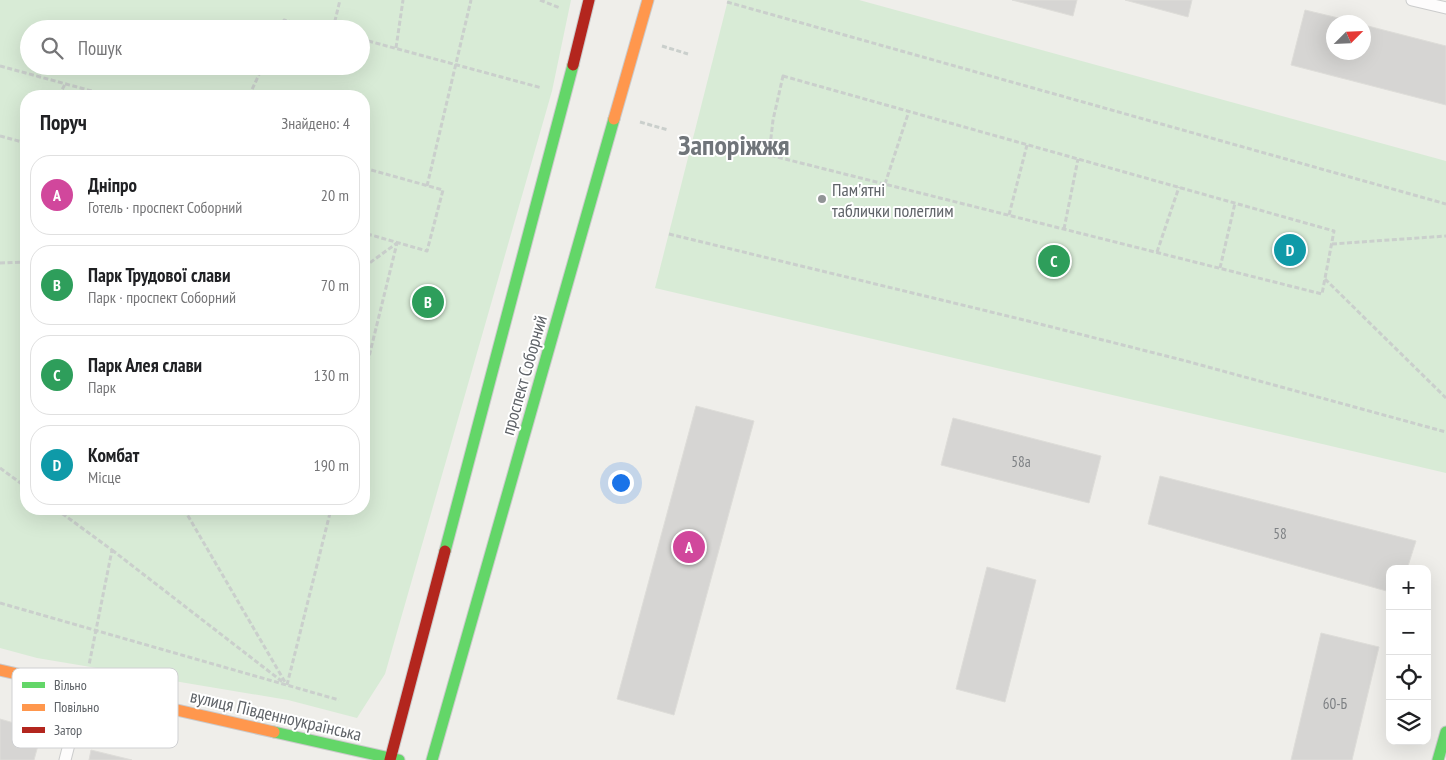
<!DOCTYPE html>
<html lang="uk">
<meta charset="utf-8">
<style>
:root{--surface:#fff;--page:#f6f6f6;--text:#202124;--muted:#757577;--line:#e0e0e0;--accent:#1a73e8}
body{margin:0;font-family:"PT Sans Narrow",sans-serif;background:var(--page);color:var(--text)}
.controls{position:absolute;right:15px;bottom:15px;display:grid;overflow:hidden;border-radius:10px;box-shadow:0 5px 20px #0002}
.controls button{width:45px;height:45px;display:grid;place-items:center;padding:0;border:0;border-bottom:1px solid var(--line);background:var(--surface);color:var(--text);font:25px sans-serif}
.compass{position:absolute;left:1326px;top:15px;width:45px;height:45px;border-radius:50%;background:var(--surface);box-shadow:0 5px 20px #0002;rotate:66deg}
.you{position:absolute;left:620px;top:482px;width:18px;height:18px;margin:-12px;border:4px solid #fff;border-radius:50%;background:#1a73e8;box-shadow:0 0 0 8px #1a73e833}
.badge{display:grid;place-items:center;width:32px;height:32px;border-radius:50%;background:var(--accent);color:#fff;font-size:16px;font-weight:700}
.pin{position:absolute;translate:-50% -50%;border:2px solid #fff;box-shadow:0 1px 5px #0006}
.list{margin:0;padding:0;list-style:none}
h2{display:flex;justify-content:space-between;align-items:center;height:65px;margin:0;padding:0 20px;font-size:21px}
h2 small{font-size:16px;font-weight:400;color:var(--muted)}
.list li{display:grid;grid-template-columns:32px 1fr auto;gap:15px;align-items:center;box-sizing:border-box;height:80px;margin:0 10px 10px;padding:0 10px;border:1px solid var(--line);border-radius:20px}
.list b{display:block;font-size:19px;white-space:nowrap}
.list p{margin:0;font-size:16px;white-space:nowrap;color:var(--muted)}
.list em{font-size:16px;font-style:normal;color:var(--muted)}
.icon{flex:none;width:28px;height:28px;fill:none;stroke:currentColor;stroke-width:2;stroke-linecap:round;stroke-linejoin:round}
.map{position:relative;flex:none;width:1446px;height:760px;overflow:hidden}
.search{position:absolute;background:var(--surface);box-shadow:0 5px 20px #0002;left:20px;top:20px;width:350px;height:55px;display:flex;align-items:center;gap:12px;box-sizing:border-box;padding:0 18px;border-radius:28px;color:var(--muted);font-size:19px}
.panel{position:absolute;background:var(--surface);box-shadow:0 5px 20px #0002;left:20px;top:90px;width:350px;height:425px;border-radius:20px}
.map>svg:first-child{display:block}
</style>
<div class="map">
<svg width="1446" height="760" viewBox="0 0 1446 760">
<rect width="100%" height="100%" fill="#efeeea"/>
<g fill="#d8ebd6" fill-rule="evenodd">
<path d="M0,0h571l-19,91 -167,583 -28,44 -69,-18 -251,-42 -37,-10zM29,29h332v37h-332zM26,96h338v413h-338z"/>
<path d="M728,0h131l587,161v312l-791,-185z"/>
</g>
<g fill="#d6d5d3" stroke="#deddd9">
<path d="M1012,0h65l-4,16z"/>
<path d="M1125,0h67l-4,17z"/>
<path d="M1305,10l50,12h-21v30h30v-27l82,21v59l-155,-40z"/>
<path d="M696,406l58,15 -80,294 -57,-16z"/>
<path d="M953,418l148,38 -12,47 -148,-38z"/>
<path d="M1160,476l256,65 -9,28h-17v23l-242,-68z"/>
<path d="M987,567l49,13 -31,122 -49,-13z"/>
<path d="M1321,633l58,14 -27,113h-61z"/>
<path d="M0,719l42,12 -8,29h-34z"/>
<path d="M91,750l41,10h-43z"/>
</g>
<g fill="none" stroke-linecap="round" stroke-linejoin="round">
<g stroke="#cbcccc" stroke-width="13">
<g id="lane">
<path d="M1412,0l34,8"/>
<path d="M65,760l18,-70"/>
</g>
</g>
<g stroke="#cacacb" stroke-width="13">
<g id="fast">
<path d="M445,551l128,-486"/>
<path d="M274,732l125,28"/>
<path d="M432,760l182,-641"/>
<path d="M1438,760l8,-28"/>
</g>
</g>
<g stroke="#cacacb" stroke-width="13">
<g id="slow">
<path d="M614,119l34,-119"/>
<path d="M0,670l274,62"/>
</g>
</g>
<g stroke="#cacacb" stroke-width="13">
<g id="jam">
<path d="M573,65l16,-65"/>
<path d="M390,760l55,-209"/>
</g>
</g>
<g stroke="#cacfcc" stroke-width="3" stroke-dasharray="5 2.5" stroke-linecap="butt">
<path d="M540,0l20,8"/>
<path d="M727,2l719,202"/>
<path d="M280,29l4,-9 35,9"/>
<path d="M333,29l7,-29"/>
<path d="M361,39l181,49"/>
<path d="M662,46l26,8"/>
<path d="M396,48l7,-48"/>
<path d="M0,66l110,30"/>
<path d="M783,76l551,155 -12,63 -553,-139 4,-35z"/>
<path d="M59,96l6,-12"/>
<path d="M249,96l14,-30"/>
<path d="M640,122l28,8"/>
<path d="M0,136l26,7"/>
<path d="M364,168l79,22 -16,61 -63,-18"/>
<path d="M885,184l24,-73"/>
<path d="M427,186l44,-186"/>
<path d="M1009,215l18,-70"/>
<path d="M1064,229l14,-70"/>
<path d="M669,234l351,85 166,42 260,71"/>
<path d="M1332,244l114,-8"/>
<path d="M1157,252l22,-65"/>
<path d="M0,263l26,-1"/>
<path d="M364,267l33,-24"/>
<path d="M1220,268l15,-65"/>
<path d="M1325,279l121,119"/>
<path d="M364,377l33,-134"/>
<path d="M0,468l26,19"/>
<path d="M56,509l56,41 -23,115"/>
<path d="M184,509l101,173"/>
<path d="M112,550l172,133"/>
<path d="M0,603l339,97"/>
<path d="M287,685l44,-176"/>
</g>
<use href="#lane" stroke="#fdfcfc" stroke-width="11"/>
<use href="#fast" stroke="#63d668" stroke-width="11"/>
<use href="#slow" stroke="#ff974d" stroke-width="11"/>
<use href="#jam" stroke="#b3261e" stroke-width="11"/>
</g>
<circle fill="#919496" stroke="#fff" stroke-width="2" cx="822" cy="199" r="5"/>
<g text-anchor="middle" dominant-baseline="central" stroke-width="4" stroke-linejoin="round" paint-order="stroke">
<g font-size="15" fill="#7e8184">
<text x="1021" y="461">58а</text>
<text x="1280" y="533">58</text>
<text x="1335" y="703">60-Б</text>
</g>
<g font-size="18" fill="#5f6368" stroke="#fff" text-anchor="start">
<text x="832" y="189">Пам'ятні<tspan x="832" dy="21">таблички полеглим</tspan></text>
</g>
<g font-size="18" fill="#5f6368" stroke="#fff">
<text transform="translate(524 375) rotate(-74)">проспект Соборний</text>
<text transform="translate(276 715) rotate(13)">вулиця Південноукраїнська</text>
</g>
<g font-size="28" font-weight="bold" fill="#70757a" stroke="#fff">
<text x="734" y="144">Запоріжжя</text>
</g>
</g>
<rect x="12" y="668" width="166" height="80" rx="8" fill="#fff" stroke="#cfd0d2" stroke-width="1"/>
<rect x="22" y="682" width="23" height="6" fill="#63d668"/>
<rect x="22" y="704" width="23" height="7" fill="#ff974d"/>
<rect x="22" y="727" width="23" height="6" fill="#b3261e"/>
<g font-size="14" fill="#5f6368">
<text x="54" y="690">Вільно</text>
<text x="54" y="712">Повільно</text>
<text x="54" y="735">Затор</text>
</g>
</svg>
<div class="controls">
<button>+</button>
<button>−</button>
<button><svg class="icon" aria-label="locate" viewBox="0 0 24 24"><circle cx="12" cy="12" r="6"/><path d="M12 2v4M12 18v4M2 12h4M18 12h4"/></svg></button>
<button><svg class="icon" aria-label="layers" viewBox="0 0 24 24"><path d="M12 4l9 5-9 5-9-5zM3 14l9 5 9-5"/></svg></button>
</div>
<svg class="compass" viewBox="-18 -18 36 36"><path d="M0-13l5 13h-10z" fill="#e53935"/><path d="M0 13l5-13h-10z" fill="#757577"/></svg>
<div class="you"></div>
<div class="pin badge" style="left:689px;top:547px;background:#d1479c">A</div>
<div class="pin badge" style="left:428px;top:302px;background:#2e9e5b">B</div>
<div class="pin badge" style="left:1054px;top:261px;background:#2e9e5b">C</div>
<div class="pin badge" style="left:1290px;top:250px;background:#0f9aa8">D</div>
<div class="search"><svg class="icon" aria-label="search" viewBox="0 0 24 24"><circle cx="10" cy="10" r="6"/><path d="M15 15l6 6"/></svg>Пошук</div>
<section class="panel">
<h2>Поруч<small>Знайдено: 4</small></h2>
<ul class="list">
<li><span class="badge" style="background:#d1479c">A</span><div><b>Дніпро</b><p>Готель · проспект Соборний</p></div><em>20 m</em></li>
<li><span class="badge" style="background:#2e9e5b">B</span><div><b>Парк Трудової слави</b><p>Парк · проспект Соборний</p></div><em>70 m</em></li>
<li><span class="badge" style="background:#2e9e5b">C</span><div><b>Парк Алея слави</b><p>Парк</p></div><em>130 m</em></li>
<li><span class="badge" style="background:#0f9aa8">D</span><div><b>Комбат</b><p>Місце</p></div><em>190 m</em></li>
</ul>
</section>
</div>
